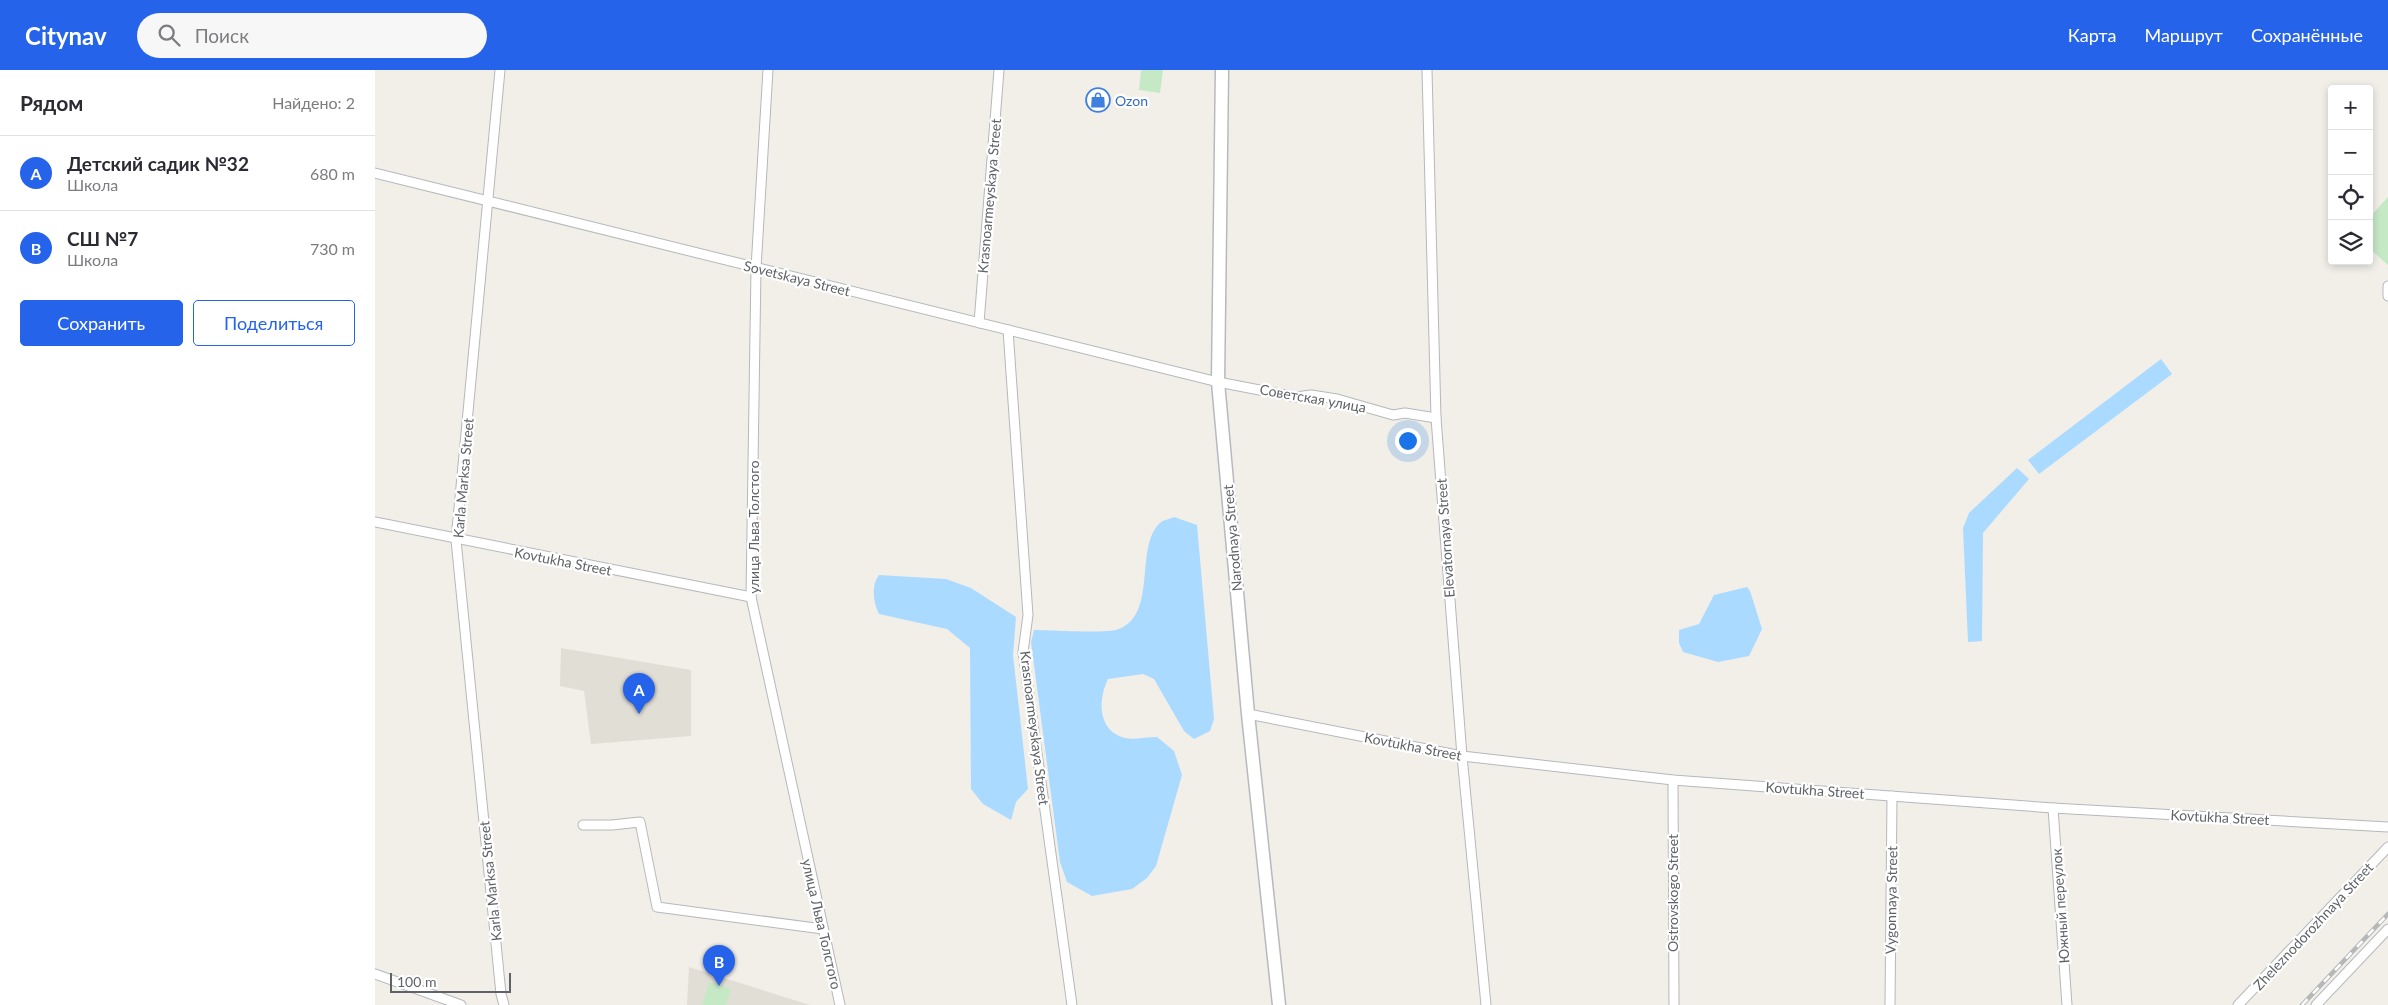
<!DOCTYPE html>
<html lang="ru">
<meta charset="utf-8">
<style>
:root{--surface:#fff;--page:#f7f7f7;--text:#2b2b33;--muted:#7c7c81;--line:#e1e1e2;--accent:#2563eb}
body{margin:0;font-family:Lato,sans-serif;background:var(--page);color:var(--text)}
.controls{position:absolute;right:15px;top:15px;display:grid;overflow:hidden;border-radius:5px;box-shadow:0 2px 8px #0003}
.controls button{width:45px;height:45px;display:grid;place-items:center;padding:0;border:0;border-bottom:1px solid var(--line);background:var(--surface);color:var(--text);font:25px sans-serif}
.scale{position:absolute;left:15px;bottom:12px;width:121px;box-sizing:border-box;padding-left:5px;border:2px solid #5f6368;border-top:0;font-size:14px;line-height:18px;white-space:nowrap;color:#5f6368;-webkit-text-stroke:4px #fff;paint-order:stroke}
.you{position:absolute;left:1032px;top:370px;width:18px;height:18px;margin:-12px;border:4px solid #fff;border-radius:50%;background:#1a73e8;box-shadow:0 0 0 8px #1a73e833}
.badge{display:grid;place-items:center;width:32px;height:32px;border-radius:50%;background:var(--accent);color:#fff;font-size:16px;font-weight:700}
.pin{position:absolute;translate:-50% -41px;filter:drop-shadow(0 1px 2px #0008)}
.pin::after{content:'';position:absolute;top:26px;width:18px;height:15px;background:inherit;clip-path:polygon(0 0,100% 0,50% 100%)}
.list{margin:0;padding:0;list-style:none}
h2{display:flex;justify-content:space-between;align-items:center;height:65px;margin:0;padding:0 20px;font-size:21px}
h2 small{font-size:16px;font-weight:400;color:var(--muted)}
.list li{display:grid;grid-template-columns:32px 1fr auto;gap:15px;align-items:center;box-sizing:border-box;height:75px;padding:0 20px;border-top:1px solid var(--line)}
.list b{display:block;font-size:19px;white-space:nowrap}
.list p{margin:0;font-size:16px;white-space:nowrap;color:var(--muted)}
.list em{font-size:16px;font-style:normal;color:var(--muted)}
.actions{display:flex;gap:10px;padding:15px 20px}
.actions a{flex:1;padding:11px 0;border:1px solid var(--accent);border-radius:5px;text-align:center;font-size:18px;color:var(--accent)}
.actions .main{background:var(--accent);color:#fff}
.icon{flex:none;width:28px;height:28px;fill:none;stroke:currentColor;stroke-width:2;stroke-linecap:round;stroke-linejoin:round}
.map{position:relative;flex:none;width:2013px;height:935px;overflow:hidden}
header{display:flex;align-items:center;gap:30px;box-sizing:border-box;height:70px;padding:0 25px;background:var(--accent);color:#fff}
header strong{font-size:24px}
nav{display:flex;gap:28px;margin-inline-start:auto;font-size:18px}
.search{width:350px;height:45px;background:var(--page);display:flex;align-items:center;gap:12px;box-sizing:border-box;padding:0 18px;border-radius:28px;color:var(--muted);font-size:19px}
main{display:flex}
aside{flex:1;background:var(--surface)}
.map>svg:first-child{display:block}
</style>
<header>
<strong>Citynav</strong>
<div class="search"><svg class="icon" aria-label="search" viewBox="0 0 24 24"><circle cx="10" cy="10" r="6"/><path d="M15 15l6 6"/></svg>Поиск</div>
<nav><a>Карта</a><a>Маршрут</a><a>Сохранённые</a></nav>
</header>
<main>
<aside>
<h2>Рядом<small>Найдено: 2</small></h2>
<ul class="list">
<li><span class="badge">A</span><div><b>Детский садик №32</b><p>Школа</p></div><em>680 m</em></li>
<li><span class="badge">B</span><div><b>СШ №7</b><p>Школа</p></div><em>730 m</em></li>
</ul>
<div class="actions"><a class="main">Сохранить</a><a>Поделиться</a></div>
</aside>
<div class="map">
<svg width="2013" height="935" viewBox="0 0 2013 935">
<rect width="100%" height="100%" fill="#f1efe8"/>
<g fill="#e1ded6">
<path d="M186,578l130,22v66l-100,8 -7,-53 -24,-5z"/>
<path d="M314,897l121,38h-123z"/>
</g>
<g fill="#c5e8c5">
<path d="M766,0h22l-3,23 -21,-3z"/>
<path d="M2013,127v68l-19,-17v-30z"/>
<path d="M334,912l22,7 -5,16h-24z"/>
</g>
<g fill="#aadaff">
<path d="M1786,289l11,15 -133,100 -11,-14z"/>
<path d="M1642,398l12,11 -46,54 -1,108 -14,1 -5,-114 6,-15z"/>
<path d="M799,447l23,8 17,194 -4,12 -16,8 -10,-8 -30,-52 -11,-5 -35,5c-10,20 -11,52 17,59 9,2 22,-1 32,-1l17,14 8,24 -26,91 -9,12 -15,11 -40,7 -25,-14 -7,-20 -29,-220 3,-12c16,0 73,4 85,-1 39,-15 15,-82 41,-106 3,-3 10,-4 14,-6z"/>
<path d="M504,505l67,4 25,9 45,29 -3,38 15,134 -12,13 -5,18 -28,-16 -12,-15 -1,-141 -23,-19 -68,-15c-6,-12 -8,-29 0,-39z"/>
<path d="M1372,517l3,4 12,38 -13,27 -31,6 -35,-10 -4,-9v-13l20,-6 15,-29z"/>
</g>
<g fill="none" stroke-linecap="round" stroke-linejoin="round">
<g stroke="#b5b8bc" stroke-width="11">
<g id="minor">
<path d="M125,0l-44,470 45,454 3,11"/>
<path d="M393,0l-12,198 -5,329 89,408"/>
<path d="M1052,0l9,348 26,338 24,249"/>
<path d="M0,103l843,209 78,15 15,-2 26,4 56,16 12,-2 31,5"/>
<path d="M2013,216v10"/>
<path d="M604,253l20,-253"/>
<path d="M633,260l20,285 -5,37 49,353"/>
<path d="M0,452l376,75"/>
<path d="M873,644l214,42 211,24 380,28 335,19"/>
<path d="M1298,710l1,225"/>
<path d="M1678,738l14,197"/>
<path d="M208,755h29l28,-3 17,85 166,22"/>
<path d="M0,904l86,31"/>
<path d="M1515,935l2,-209"/>
<path d="M1863,935l150,-158"/>
<path d="M1941,935l72,-76"/>
</g>
</g>
<g stroke="#b6babf" stroke-width="15">
<path id="secondary" d="M847,0l-4,312 30,332 31,291"/>
</g>
<use href="#minor" stroke="#fff" stroke-width="9"/>
<use href="#secondary" stroke="#fff" stroke-width="12"/>
<g stroke="#b6b7b8" stroke-width="4.5">
<path id="rail" d="M1927,935l86,-91"/>
</g>
<use href="#rail" stroke="#fff" stroke-width="2.5" stroke-dasharray="8" stroke-linecap="butt"/>
</g>
<defs>
<g id="shop-ring" transform="scale(1.25)"><circle r="9.5" fill="#fff" stroke="#3f7fe0" stroke-width="1.5"/><path d="M-5-2.5h2.3a2.7 3.5 0 0 1 5.4 0H5L5.5 6h-11ZM-1.5-2.5h3a1.5 2.3 0 0 0-3 0Z" fill="#3f7fe0"/></g>
</defs>
<g fill-rule="evenodd">
<use href="#shop-ring" x="723" y="30"/>
</g>
<g text-anchor="middle" dominant-baseline="central" stroke-width="4.5" stroke-linejoin="round" paint-order="stroke">
<g font-size="14" fill="#366cbe" stroke="#fff" text-anchor="start">
<text x="740" y="30">Ozon</text>
</g>
<g font-size="14" fill="#5f6368" stroke="#fff">
<text transform="translate(614 126) rotate(-85)">Krasnoarmeyskaya Street</text>
<text transform="translate(422 208) rotate(14)">Sovetskaya Street</text>
<text transform="translate(938 328) rotate(10)">Советская улица</text>
<text transform="translate(88 408) rotate(-85)">Karla Marksa Street</text>
<text transform="translate(378 457) rotate(-90)">улица Льва Толстого</text>
<text transform="translate(857 468) rotate(-95)">Narodnaya Street</text>
<text transform="translate(1070 468) rotate(-94)">Elevatornaya Street</text>
<text transform="translate(188 491) rotate(11)">Kovtukha Street</text>
<text transform="translate(660 658) rotate(83)">Krasnoarmeyskaya Street</text>
<text transform="translate(1038 676) rotate(11)">Kovtukha Street</text>
<text transform="translate(1440 720) rotate(4)">Kovtukha Street</text>
<text transform="translate(1845 747) rotate(3)">Kovtukha Street</text>
<text transform="translate(115 811) rotate(-96)">Karla Marksa Street</text>
<text transform="translate(1297 823) rotate(-90)">Ostrovskogo Street</text>
<text transform="translate(1516 830) rotate(-89)">Vygonnaya Street</text>
<text transform="translate(1685 836) rotate(-94)">Южный переулок</text>
<text transform="translate(447 854) rotate(77)">улица Льва Толстого</text>
<text transform="translate(1938 856) rotate(-47)">Zheleznodorozhnaya Street</text>
</g>
</g>
</svg>
<div class="controls">
<button>+</button>
<button>−</button>
<button><svg class="icon" aria-label="locate" viewBox="0 0 24 24"><circle cx="12" cy="12" r="6"/><path d="M12 2v4M12 18v4M2 12h4M18 12h4"/></svg></button>
<button><svg class="icon" aria-label="layers" viewBox="0 0 24 24"><path d="M12 4l9 5-9 5-9-5zM3 14l9 5 9-5"/></svg></button>
</div>
<div class="scale">100 m</div>
<div class="you"></div>
<div class="pin badge" style="left:264px;top:644px">A</div>
<div class="pin badge" style="left:344px;top:916px">B</div>
</div>
</main>
